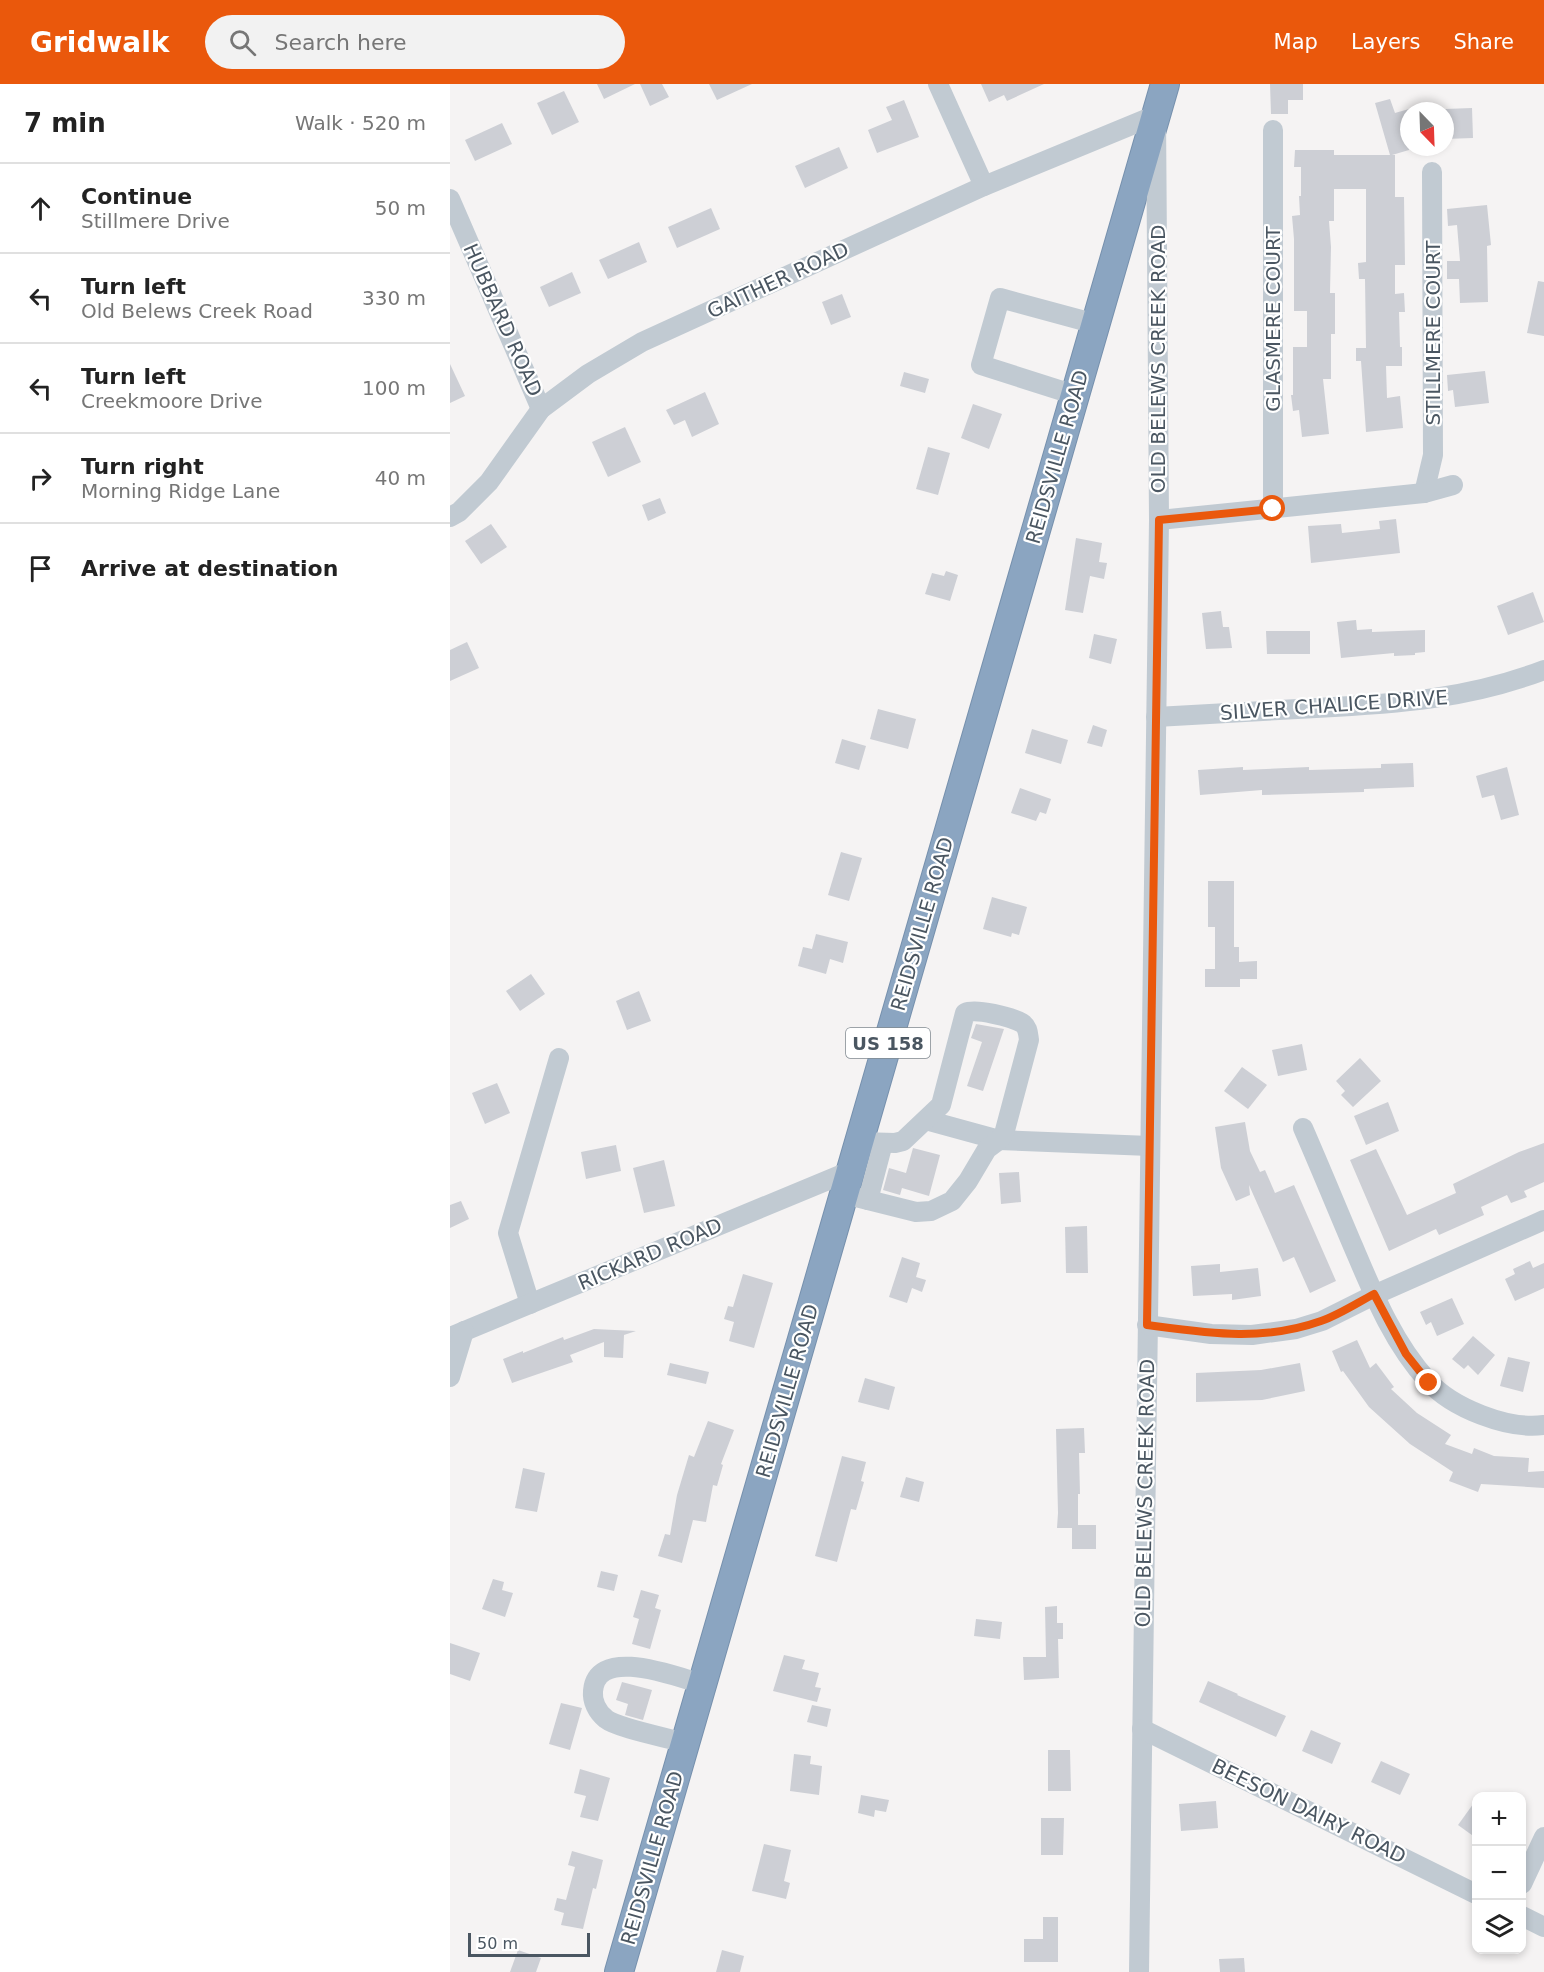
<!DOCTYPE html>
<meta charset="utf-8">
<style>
:root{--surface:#fff;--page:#f2f2f2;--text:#222;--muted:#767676;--line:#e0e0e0;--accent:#ea580c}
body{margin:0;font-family:"DejaVu Sans",sans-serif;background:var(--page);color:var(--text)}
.controls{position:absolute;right:18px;bottom:18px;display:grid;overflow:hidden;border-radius:12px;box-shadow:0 3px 9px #0003}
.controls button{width:54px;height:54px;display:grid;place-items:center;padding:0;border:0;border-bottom:2px solid var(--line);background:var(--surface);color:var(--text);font:30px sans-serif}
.compass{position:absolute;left:950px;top:18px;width:54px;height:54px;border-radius:50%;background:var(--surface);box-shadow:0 3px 9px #0003;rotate:157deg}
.scale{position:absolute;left:18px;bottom:15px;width:122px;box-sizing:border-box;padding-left:6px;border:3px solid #4a5661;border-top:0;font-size:16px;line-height:21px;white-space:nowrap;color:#4a5661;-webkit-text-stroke:4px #fff;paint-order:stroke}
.stop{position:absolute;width:18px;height:18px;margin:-14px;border:4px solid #ea580c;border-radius:50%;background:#fff}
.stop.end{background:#ea580c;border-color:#fff;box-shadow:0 2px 6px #0008}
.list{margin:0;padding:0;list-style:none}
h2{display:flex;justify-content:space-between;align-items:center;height:78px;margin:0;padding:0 24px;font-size:26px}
h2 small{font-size:20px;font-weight:400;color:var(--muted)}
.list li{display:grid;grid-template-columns:39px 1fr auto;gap:18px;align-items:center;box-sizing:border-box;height:90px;padding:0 24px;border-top:2px solid var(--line)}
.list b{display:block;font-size:22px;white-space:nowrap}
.list p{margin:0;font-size:20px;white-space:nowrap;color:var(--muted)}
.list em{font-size:20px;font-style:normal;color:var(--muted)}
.icon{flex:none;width:33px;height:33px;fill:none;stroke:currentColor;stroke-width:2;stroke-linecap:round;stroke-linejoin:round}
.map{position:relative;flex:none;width:1094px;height:1888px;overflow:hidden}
header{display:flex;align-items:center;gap:36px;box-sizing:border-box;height:84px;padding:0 30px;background:var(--accent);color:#fff}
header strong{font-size:28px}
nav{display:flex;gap:33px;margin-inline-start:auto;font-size:21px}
.search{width:420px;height:54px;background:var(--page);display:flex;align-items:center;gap:15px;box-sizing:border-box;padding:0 21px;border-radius:33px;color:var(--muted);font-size:22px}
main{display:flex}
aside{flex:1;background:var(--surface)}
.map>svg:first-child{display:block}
</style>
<header>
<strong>Gridwalk</strong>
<div class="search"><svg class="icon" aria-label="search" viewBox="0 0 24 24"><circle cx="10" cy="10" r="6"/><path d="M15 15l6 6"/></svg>Search here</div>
<nav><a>Map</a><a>Layers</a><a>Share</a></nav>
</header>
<main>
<aside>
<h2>7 min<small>Walk · 520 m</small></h2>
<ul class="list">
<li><svg class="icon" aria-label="ahead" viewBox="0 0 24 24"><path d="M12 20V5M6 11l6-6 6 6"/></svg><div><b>Continue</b><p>Stillmere Drive</p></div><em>50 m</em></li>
<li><svg class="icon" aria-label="left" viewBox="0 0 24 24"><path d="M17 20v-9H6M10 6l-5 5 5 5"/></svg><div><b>Turn left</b><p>Old Belews Creek Road</p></div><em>330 m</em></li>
<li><svg class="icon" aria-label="left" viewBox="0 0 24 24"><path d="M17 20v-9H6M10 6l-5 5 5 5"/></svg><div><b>Turn left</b><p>Creekmoore Drive</p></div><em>100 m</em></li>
<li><svg class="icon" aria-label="right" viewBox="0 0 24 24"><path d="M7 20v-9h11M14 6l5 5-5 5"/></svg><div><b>Turn right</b><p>Morning Ridge Lane</p></div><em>40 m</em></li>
<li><svg class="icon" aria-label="arrive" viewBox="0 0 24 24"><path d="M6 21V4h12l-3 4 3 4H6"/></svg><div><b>Arrive at destination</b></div></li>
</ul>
</aside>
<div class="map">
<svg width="1094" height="1888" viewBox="0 0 1094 1888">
<rect width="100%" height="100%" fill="#f5f3f3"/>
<g fill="#cdcfd5">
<path d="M147,0h38l-31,15z"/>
<path d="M190,0h22l7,13 -19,9z"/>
<path d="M259,0h43l-35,16z"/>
<path d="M531,0h63l-37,17 -3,-6 -15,7z"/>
<path d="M820,0h33v16h-15v14h-17z"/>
<path d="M114,7l15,31 -27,13 -15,-32z"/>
<path d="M940,15l5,14 14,-4v41l-17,5h3v42h9l1,68h-10v29l9,-1 1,19h-6l1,35h2v19h-16l1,32 13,-2 3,32 -37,4 -5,-71h-5v-13h10l-1,-69h-6l-1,-16 8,-1v-73h-32v32h-5l2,26 -1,46h5v41h-4v45h-8l6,55 -27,3 -3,-27 -6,1 -2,-16h2v-48h14v-36h-13v-72l-2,-23 8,-1 -1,-19h2v-29h-7l1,-17h39v5h56l-15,-52z"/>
<path d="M454,16l15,37 -42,16 -9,-23 24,-10 -6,-13z"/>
<path d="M1022,24l1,30 -28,1v-30z"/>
<path d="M52,39l10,21 -37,17 -10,-21z"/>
<path d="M389,63l9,21 -43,20 -10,-22z"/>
<path d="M1037,121l4,40 -4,1 1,56 -28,1 -1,-24h-12v-18h13l-3,-36 -9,1 -1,-17z"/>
<path d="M261,124l9,21 -43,19 -9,-21z"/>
<path d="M189,158l8,20 -39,17 -9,-19z"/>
<path d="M122,188l9,21 -32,14 -9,-20z"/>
<path d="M1088,197l6,1v54l-17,-3z"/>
<path d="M392,210l9,23 -20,8 -9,-23z"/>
<path d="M0,280l15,32 -15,7z"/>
<path d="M1035,287l4,32 -34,4 -2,-17 -5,1 -1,-16z"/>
<path d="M454,288l25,7 -4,14 -25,-7z"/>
<path d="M255,308l14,32 -27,13 -7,-17 -11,5 -8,-15z"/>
<path d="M523,320l29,10 -13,35 -28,-11z"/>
<path d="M175,343l16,35 -33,15 -16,-35z"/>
<path d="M478,363l22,6 -12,42 -22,-6z"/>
<path d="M210,414l6,15 -18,8 -6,-16z"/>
<path d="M946,435l4,34 -89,10 -3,-37 33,-2 1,9 38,-4 -1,-8z"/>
<path d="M41,440l16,23 -26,17 -16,-23z"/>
<path d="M626,454l26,5 -3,19 8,1 -3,16 -14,-3 -7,37 -18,-3z"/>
<path d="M496,487l12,4 -8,26 -25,-7 7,-21 12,3z"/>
<path d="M1083,508l11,30 -36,13 -11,-29z"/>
<path d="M771,527l2,16h6l3,21 -26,1 -4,-36z"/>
<path d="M906,536l1,10 15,-1v3l53,-2v22l-10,1v2l-21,1v-3l-53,5 -4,-36z"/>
<path d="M816,547h44v23h-43z"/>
<path d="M644,550l23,5 -6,25 -22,-6z"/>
<path d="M17,558l12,26 -29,13v-31z"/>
<path d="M428,625l38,10 -8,30 -38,-10z"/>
<path d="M643,641l14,5 -5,17 -15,-4z"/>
<path d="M582,645l36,11 -7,24 -36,-11z"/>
<path d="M392,655l24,7 -7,24 -24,-7z"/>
<path d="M963,679l1,24 -50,2v3l-102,3v-5l-62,5 -2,-25 45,-3v3l66,-3v3l72,-2v-4z"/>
<path d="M1057,683l12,48 -18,5 -7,-25 -12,3 -6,-22z"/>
<path d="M570,704l31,11 -5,15 -6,-2 -4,9 -25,-8z"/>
<path d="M391,768l21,6 -13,43 -21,-6z"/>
<path d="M758,797h26v66h5v15l18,-1v18h-17v8h-35v-18h10v-42h-7z"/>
<path d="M542,813l35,10 -8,28 -7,-2 -1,4 -28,-8z"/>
<path d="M366,850l32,8 -5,21 -13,-4 -4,15 -28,-8 5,-19 9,2z"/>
<path d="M81,890l14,20 -25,17 -14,-20z"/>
<path d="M189,907l12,30 -24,9 -11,-29z"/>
<path d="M526,940l28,5 -21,62 -16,-5 15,-44 -11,-4z"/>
<path d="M852,960l5,26 -29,6 -6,-26z"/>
<path d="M910,974l21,23 -28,26 -12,-12 4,-4 -9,-10z"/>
<path d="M792,983l25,18 -19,24 -24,-18z"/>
<path d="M47,999l13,30 -25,11 -13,-31z"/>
<path d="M938,1018l11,29 -33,14 -12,-29z"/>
<path d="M795,1038l5,29 10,21 5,-2 10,23 19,-8 42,96 -26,12 -16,-36 -11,5 -34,-77 1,10 -14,6 -15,-33 -6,-41z"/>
<path d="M1094,1059v39l-20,9 3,6 -16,6 -4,-8 -26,12 3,8 -45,20 -3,-6 -47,22 -39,-91 26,-11 31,66 49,-22 -3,-9 66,-32z"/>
<path d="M166,1061l5,26 -35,8 -5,-27z"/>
<path d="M463,1064l27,7 -11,41 -27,-8 -2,7 -17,-5 6,-22 17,5z"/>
<path d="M214,1076l11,46 -31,7 -11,-45z"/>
<path d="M569,1088l2,30 -20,2 -2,-31z"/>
<path d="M11,1117l8,18 -19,9v-23z"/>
<path d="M637,1142l1,47h-22l-1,-46z"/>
<path d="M452,1173l18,6 -4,14 10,3 -4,12 -10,-4 -5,15 -18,-6z"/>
<path d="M1080,1177l3,7 11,-5v25l-29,13 -10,-22 10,-5 -2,-5z"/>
<path d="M770,1180v8l38,-4 3,28 -29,4v-6l-39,2 -2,-30z"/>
<path d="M293,1190l30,9 -19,65 -25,-7 5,-19 -10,-3 4,-13 5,1z"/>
<path d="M1002,1214l12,26 -27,12 -6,-14 -5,3 -6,-13z"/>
<path d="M144,1245l42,2 -12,4 -1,23 -19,-1v-15l-34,13 3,7 -61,21 -9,-24 20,-8v2l40,-16 1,3z"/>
<path d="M1023,1252l22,19 -17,20 -10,-10 -4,4 -12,-10z"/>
<path d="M907,1256l13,28 6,-5 18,24 -3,2 26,24 34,22 -6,9 27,10 2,-6 20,8 35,2 -1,14 16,-1v17l-63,-4 -3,8 -29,-11 4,-9 -43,-28 -41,-37 -26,-36 -2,1 -9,-21z"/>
<path d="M1058,1273l22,5 -7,30 -23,-6z"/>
<path d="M220,1279l39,9 -3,12 -39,-9z"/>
<path d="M850,1279l5,28 -43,9 -66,2v-29l65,-3z"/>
<path d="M415,1294l30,9 -6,23 -31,-8z"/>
<path d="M258,1337l26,9 -13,34 2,1 -6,21 -4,-1 -7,37 -13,-2 -11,43 -24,-7 7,-22 5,1 7,-40 12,-40 5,2z"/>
<path d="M634,1344l1,25h-6l1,41h-2v31h18v24h-24v-21h-15l1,-15 -2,-84z"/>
<path d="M392,1372l24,6 -5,19 3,1 -8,28 -5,-1 -14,53 -22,-6z"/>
<path d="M73,1384l22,5 -8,39 -22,-4z"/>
<path d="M456,1393l18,5 -5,20 -19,-5z"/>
<path d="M151,1487l17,4 -4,16 -17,-4z"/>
<path d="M43,1495l11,3 -2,8 11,3 -8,24 -23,-8z"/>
<path d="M191,1506l18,5 -4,13 6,2 -11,39 -18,-5 7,-25 -6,-2z"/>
<path d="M607,1522v17h6v16h-5l1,39 -35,2 -1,-23h23l-1,-50z"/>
<path d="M526,1535l26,3 -2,17 -26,-3z"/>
<path d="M0,1559l30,10 -10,28 -20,-7z"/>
<path d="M334,1571l21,5 -3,9 17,4 -4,14 6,1 -4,14 -44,-11z"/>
<path d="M758,1597l30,13 -1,1 49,21 -10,21 -77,-35z"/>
<path d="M172,1598l30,8 -9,30 -18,-5 3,-11 -12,-4z"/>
<path d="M111,1619l21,5 -12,42 -21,-6z"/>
<path d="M362,1621l19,4 -4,18 -20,-5z"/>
<path d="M861,1646l30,13 -9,21 -30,-13z"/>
<path d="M598,1666h22l1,41h-23z"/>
<path d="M344,1670l17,2 -1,8 12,2 -3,29 -29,-4z"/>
<path d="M931,1677l29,13 -10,21 -29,-13z"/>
<path d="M130,1685l30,9 -12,43 -18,-4 6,-21 -12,-3z"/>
<path d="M411,1711l28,5 -3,12 -11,-2 -1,7 -16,-4z"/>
<path d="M1026,1716v38l-18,-13z"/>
<path d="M766,1717l2,27 -37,3 -2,-27z"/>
<path d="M591,1734h23l-1,37h-22z"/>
<path d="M314,1760l27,6 -7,31 6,2 -4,16 -34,-8z"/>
<path d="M122,1767l31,9 -7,29 -3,-1 -10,41 -22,-4 3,-12 -10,-3 3,-12 9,2 9,-33 -7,-2z"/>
<path d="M593,1833h15v45h-34v-23h19z"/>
<path d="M68,1866l23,8 -5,14h-26z"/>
<path d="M272,1866l22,6 -4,16h-24z"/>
<path d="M794,1874l1,14h-25l-1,-13z"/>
</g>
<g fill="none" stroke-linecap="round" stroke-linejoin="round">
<g stroke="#7690ad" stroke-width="30">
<path id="highway" d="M169,1888l546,-1888"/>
</g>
<g stroke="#c1cad2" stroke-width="20">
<path d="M488,0l46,102"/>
<path d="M823,46v379"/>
<path d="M0,115l91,210"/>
<path d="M625,311l-94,-30 19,-67 96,26"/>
<path d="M974,409l9,-38 -1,-283"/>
<path d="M0,433l9,-5 30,-30 52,-73 47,-35 54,-32 342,-156 172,-71 3,405 -20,1452"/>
<path d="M709,436l265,-27 29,-8"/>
<path d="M706,633c54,-3 107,-6 160,-9 80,-4 152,-9 228,-38"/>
<path d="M476,1036l73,20 151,6"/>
<path d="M853,1044c17,39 33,78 50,118 20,47 40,97 75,135 24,27 80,49 116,44"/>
<path d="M394,1110l72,18 15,-1 21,-10 16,-20 19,-32 12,-9 5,-6 25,-94c-1,-7 -1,-13 -7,-17 -11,-6 -46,-15 -57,-10l-24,92 -38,36 -8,2 -36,-1"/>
<path d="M418,1116l15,-57"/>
<path d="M80,1220l-22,-71 51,-175"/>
<path d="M697,1241l64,9 41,1 44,-6 26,-8 52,-26 170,-75"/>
<path d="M0,1253l400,-166"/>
<path d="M0,1293l14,-46"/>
<path d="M692,1645l334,165"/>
<path d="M235,1659c-16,-5 -68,-15 -79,-24 -9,-7 -14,-18 -13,-28 4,-46 84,-14 109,-7"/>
<path d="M1072,1800l22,-47"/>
<path d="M1072,1832l22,11"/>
</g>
<use href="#highway" stroke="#8ba5c1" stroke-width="28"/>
</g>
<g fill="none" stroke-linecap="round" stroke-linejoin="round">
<path stroke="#ea580c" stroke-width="8" d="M823,425l-114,11 -12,805c60,8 115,17 174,-4 18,-6 36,-18 53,-27l32,60 23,29"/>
</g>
<g text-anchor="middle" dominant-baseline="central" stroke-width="4.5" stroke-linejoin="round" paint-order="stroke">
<rect fill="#fff" stroke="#808990" stroke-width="1.5" x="396" y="944" width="84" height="30" rx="4.5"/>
<g font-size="18" font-weight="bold" fill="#4a5661">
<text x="438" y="959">US 158</text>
</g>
<g font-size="20" fill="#4a5661" stroke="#fff">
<text transform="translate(328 196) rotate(-25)">GAITHER ROAD</text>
<text transform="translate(823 235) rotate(-90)">GLASMERE COURT</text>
<text transform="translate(53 236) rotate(66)">HUBBARD ROAD</text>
<text transform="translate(983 249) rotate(-90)">STILLMERE COURT</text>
<text transform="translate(708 275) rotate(-90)">OLD BELEWS CREEK ROAD</text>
<text transform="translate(607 373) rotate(-74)">REIDSVILLE ROAD</text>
<text transform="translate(884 621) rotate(-4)">SILVER CHALICE DRIVE</text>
<text transform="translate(472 840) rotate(-74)">REIDSVILLE ROAD</text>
<text transform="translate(200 1170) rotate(-23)">RICKARD ROAD</text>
<text transform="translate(337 1307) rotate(-74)">REIDSVILLE ROAD</text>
<text transform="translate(695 1409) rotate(-89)">OLD BELEWS CREEK ROAD</text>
<text transform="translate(859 1727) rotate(26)">BEESON DAIRY ROAD</text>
<text transform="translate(202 1774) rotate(-74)">REIDSVILLE ROAD</text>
</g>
</g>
</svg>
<div class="controls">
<button>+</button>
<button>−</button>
<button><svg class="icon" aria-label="layers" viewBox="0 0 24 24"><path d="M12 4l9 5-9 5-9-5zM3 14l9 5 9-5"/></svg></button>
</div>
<svg class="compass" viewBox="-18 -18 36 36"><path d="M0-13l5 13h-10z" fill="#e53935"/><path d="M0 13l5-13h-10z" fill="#767676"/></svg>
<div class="scale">50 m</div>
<div class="stop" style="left:823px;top:425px"></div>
<div class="stop end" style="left:979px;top:1299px"></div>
</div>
</main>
